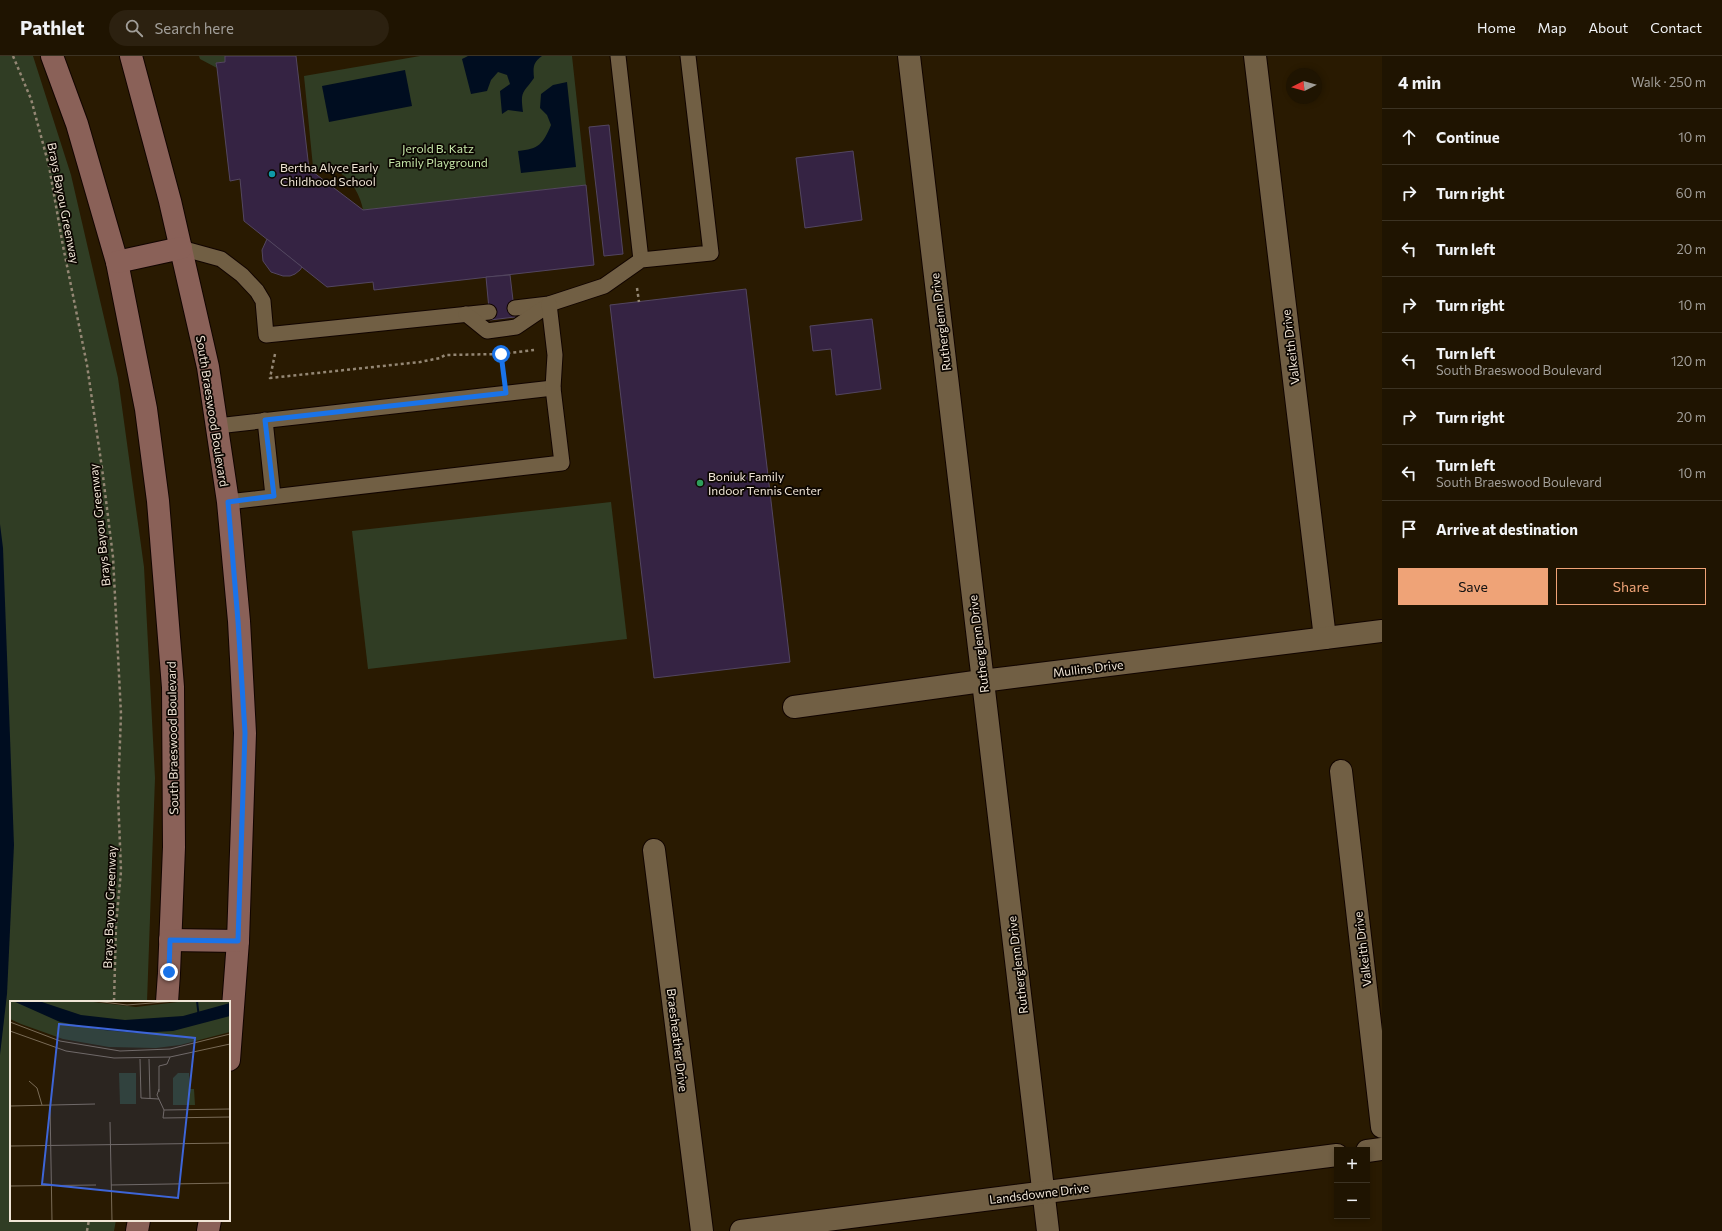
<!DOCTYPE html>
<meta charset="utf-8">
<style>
:root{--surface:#1f1401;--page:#2c2110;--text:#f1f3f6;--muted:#a19e99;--line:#3c3323;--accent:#efa377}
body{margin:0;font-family:Commissioner,sans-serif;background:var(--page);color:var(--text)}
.controls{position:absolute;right:12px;bottom:12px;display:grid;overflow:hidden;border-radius:0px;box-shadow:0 2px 6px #0003}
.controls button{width:36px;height:36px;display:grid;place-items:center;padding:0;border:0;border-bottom:1px solid var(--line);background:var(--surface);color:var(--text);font:20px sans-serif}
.compass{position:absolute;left:1286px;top:12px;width:36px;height:36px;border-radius:50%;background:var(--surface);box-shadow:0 2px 6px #0003;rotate:264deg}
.stop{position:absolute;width:12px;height:12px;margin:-9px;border:3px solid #1a73e8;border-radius:50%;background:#fff}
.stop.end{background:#1a73e8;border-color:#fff;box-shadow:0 1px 4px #0008}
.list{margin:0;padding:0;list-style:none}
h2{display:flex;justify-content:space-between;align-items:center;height:52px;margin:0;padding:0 16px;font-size:17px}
h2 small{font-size:13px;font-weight:400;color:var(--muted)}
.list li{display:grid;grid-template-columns:26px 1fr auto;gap:12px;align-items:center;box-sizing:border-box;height:56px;padding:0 16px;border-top:1px solid var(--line)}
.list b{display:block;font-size:15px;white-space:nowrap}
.list p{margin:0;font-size:13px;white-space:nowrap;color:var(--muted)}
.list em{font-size:13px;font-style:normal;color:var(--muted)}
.actions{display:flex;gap:8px;padding:12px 16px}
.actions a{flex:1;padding:9px 0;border:1px solid var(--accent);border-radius:0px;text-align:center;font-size:14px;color:var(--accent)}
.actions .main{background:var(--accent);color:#111}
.icon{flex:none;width:22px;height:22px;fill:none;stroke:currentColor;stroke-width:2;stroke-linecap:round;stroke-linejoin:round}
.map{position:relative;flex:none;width:1382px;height:1175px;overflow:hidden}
header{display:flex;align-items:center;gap:24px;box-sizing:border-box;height:56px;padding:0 20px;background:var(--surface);border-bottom:1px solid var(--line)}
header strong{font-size:19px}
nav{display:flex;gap:22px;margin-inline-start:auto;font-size:14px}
.search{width:280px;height:36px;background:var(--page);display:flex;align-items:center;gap:10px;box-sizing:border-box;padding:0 14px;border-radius:22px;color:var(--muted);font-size:15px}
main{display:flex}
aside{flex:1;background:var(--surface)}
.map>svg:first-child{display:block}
</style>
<header>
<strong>Pathlet</strong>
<div class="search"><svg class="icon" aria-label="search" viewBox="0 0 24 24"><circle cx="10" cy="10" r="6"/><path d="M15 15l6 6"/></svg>Search here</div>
<nav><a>Home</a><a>Map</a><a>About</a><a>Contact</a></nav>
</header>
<main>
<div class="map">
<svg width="1382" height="1175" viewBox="0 0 1382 1175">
<rect width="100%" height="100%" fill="#291a01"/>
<g fill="#303d24">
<path d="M0,0h33l38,119 47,203 26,189 11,211 -8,224h-136v218h105l-2,11h-114z"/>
<path d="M199,0h26v6l-9,1 1,5 -17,-9z"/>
<path d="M420,0h152l14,129 -223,25c-2,-13 -11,-30 -23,-37 -6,-3 -24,-3 -31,-4l4,-2 -9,-91z"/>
<path d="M611,446l16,137 -259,30 -16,-138z"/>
</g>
<g fill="#000d20">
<path d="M468,0h74c-9,6 -9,12 -8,22 -11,16 -14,12 -11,34l-15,-2 -6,4 -2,-23 10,-7 -3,-9 -9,-3 -7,8 -4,11 -16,3 -9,-35z"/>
<path d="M405,14l7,36 -83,16 -7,-36z"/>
<path d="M567,26l9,85 -55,6 -3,-22c21,-2 25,-7 33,-26l-4,-10 -7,-7 1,-14 12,-9z"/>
<path d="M0,468l3,24 11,297 -7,149 -7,61z"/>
</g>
<g fill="#352343" stroke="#534660">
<path d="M225,0h71l13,113 54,41 223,-25 8,80 -220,25 -1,-8 -46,5 -83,-66 -4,-42 -10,2 -13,-113 -1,-5 9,-1z"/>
<path d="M609,69l14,129 -19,2 -15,-129z"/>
<path d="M853,95l9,69 -57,8 -9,-70z"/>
<path d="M267,183l35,28 -2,3 -5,4 -5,2h-7l-12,-4 -8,-11 -1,-11z"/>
<path d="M510,219l5,42 -25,3 -4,-43z"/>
<path d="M746,233l44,373 -136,16 -44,-373z"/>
<path d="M872,263l9,70 -45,6 -5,-46 -18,2 -3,-25z"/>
</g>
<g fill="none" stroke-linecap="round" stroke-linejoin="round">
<g stroke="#110400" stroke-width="17">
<g id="service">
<path d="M618,0l23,204"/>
<path d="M181,192l40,11 21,16 15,16 6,10 3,34 223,-23"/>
<path d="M515,252l34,-4 55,-18 37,-26 70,-7 -23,-197"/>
<path d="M466,258l21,17 29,-4 31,-21"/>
<path d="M265,364l8,76"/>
<path d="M217,370l336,-38"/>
<path d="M228,446l334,-39 -9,-75 2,-33 -6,-51"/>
</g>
</g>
<g stroke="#110400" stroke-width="24">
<g id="minor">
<path d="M909,0l139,1175"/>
<path d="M1255,0l70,582"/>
<path d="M794,651l188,-26 400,-50"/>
<path d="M1341,715l41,356"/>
<path d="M654,794l48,381"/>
<path d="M1367,1095l15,-2"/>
<path d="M741,1175l596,-76"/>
</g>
</g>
<g stroke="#110400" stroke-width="24">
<g id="secondary">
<path d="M52,0l25,68 40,138 29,147 12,92 15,186 1,160 -5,126 -2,29"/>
<path d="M131,0l39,145 38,166 20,135 11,119 6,112 -7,208 -9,119"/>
<path d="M117,206l64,-14"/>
<path d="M170,884l68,1"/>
<path d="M137,1175l2,-11"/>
<path d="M208,1175l2,-11"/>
</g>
</g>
<g stroke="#948774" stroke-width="2.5" stroke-dasharray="3 3" stroke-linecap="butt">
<path d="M13,0l18,43 18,67 14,80 24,119 15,103 11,89 8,157 -3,81 3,76 -5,54 -2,77"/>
<path d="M637,232l2,14"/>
<path d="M275,298l-5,24 150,-16 20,-4 5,-3 56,-1 33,-4"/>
<path d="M501,298l2,19"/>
<path d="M87,1175l2,-11"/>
</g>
<use href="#service" stroke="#715f44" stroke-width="15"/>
<use href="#minor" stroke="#715f44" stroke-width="22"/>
<use href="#secondary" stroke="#8a6158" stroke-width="22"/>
</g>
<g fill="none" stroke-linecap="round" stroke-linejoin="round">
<path stroke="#1a73e8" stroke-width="5" d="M169,916l1,-32 68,1 7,-208 -7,-112 -10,-119 46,-6 -9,-76 241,-27 -5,-39"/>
</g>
<circle fill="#0f9aa8" stroke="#0c0601" stroke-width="1.5" cx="272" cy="118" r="4"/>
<circle fill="#2e9e5b" stroke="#0c0601" stroke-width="1.5" cx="700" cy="427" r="4"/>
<g text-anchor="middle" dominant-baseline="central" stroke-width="3.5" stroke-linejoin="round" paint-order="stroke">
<g font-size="12" fill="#c4e5a7" stroke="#0c0601">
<text x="438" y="92">Jerold B. Katz<tspan x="438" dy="14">Family Playground</tspan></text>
</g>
<g font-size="12" fill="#f0e5d6" stroke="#0c0601" text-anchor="start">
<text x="280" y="111">Bertha Alyce Early<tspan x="280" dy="14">Childhood School</tspan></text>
<text x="708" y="420">Boniuk Family<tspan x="708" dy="14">Indoor Tennis Center</tspan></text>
</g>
<g font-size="12" fill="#f0e5d6" stroke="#0c0601">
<text transform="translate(64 147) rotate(79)">Brays Bayou Greenway</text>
<text transform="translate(940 266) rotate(-97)">Rutherglenn Drive</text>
<text transform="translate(1290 291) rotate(-97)">Valkeith Drive</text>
<text transform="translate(213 355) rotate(81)">South Braeswood Boulevard</text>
<text transform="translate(99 469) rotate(-96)">Brays Bayou Greenway</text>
<text transform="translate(978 588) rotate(-97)">Rutherglenn Drive</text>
<text transform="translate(1088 612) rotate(-7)">Mullins Drive</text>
<text transform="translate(172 682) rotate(-91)">South Braeswood Boulevard</text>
<text transform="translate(109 851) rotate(-88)">Brays Bayou Greenway</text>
<text transform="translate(1362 893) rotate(-97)">Valkeith Drive</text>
<text transform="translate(1017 909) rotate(-97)">Rutherglenn Drive</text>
<text transform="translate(678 984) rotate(83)">Braesheather Drive</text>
<text transform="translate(1039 1137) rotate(-7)">Landsdowne Drive</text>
</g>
</g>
<g transform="translate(10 945)">
<rect width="220" height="220" fill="#291a01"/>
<path d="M0,0h75l51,6 50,-6h44v31l-50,13 -24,3 -47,-1 -46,-8 -42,-15 -11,-5zM109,72h17v31h-16zM168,72h11l1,16h4l1,16h-22v-27z" fill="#303d24"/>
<path d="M3,0h26l42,14 44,5 58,-4 47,-13v13l-57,15 -35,2 -35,-3 -43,-8z" fill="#000d20"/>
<path fill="none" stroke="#000d20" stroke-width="2" d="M187,0l2,17"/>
<path fill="none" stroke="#796b56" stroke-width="1" d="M85,0l32,4 49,-4M0,21l50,19 60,10 50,-2 60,-15M0,30l56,20 48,7 56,-1 60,-13M130,58l1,39 18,1M139,58l1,39M19,80l8,7 5,17M149,88l-2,6 7,15 -1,8 67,-1M149,91v-26l8,-2 3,-7M40,104l2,116M0,105l85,-2M154,109l66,-1M100,121l2,99M0,145l220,-3M101,184l119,-2M0,185l86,-1"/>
<path fill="#3d65d8" fill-opacity="0.15" stroke="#3d65d8" stroke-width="2" d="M49,23l136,14 -17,160 -136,-14z"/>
<rect width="220" height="220" fill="none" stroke="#f0e5d6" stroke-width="2"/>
</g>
</svg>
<div class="controls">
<button>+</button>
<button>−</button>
</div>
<svg class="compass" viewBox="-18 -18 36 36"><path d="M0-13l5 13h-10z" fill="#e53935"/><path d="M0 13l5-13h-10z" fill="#a19e99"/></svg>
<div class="stop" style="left:501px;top:298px"></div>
<div class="stop end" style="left:169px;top:916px"></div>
</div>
<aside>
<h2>4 min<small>Walk · 250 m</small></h2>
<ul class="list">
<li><svg class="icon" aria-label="ahead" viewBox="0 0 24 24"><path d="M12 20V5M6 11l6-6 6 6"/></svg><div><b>Continue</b></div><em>10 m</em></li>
<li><svg class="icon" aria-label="right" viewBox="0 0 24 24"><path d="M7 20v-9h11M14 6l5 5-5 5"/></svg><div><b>Turn right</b></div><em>60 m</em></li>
<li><svg class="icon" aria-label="left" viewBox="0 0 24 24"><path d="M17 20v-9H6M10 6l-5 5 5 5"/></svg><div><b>Turn left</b></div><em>20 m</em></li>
<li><svg class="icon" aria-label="right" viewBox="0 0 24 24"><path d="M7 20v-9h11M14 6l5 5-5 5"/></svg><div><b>Turn right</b></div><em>10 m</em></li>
<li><svg class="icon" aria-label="left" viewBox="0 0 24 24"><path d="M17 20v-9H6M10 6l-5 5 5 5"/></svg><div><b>Turn left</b><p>South Braeswood Boulevard</p></div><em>120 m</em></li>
<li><svg class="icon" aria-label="right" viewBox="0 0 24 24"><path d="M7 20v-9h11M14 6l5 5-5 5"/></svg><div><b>Turn right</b></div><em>20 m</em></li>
<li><svg class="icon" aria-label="left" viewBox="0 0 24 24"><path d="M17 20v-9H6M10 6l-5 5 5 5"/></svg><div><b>Turn left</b><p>South Braeswood Boulevard</p></div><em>10 m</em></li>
<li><svg class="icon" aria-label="arrive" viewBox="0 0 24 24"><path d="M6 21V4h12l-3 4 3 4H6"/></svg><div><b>Arrive at destination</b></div></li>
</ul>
<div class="actions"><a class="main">Save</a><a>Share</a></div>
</aside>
</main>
